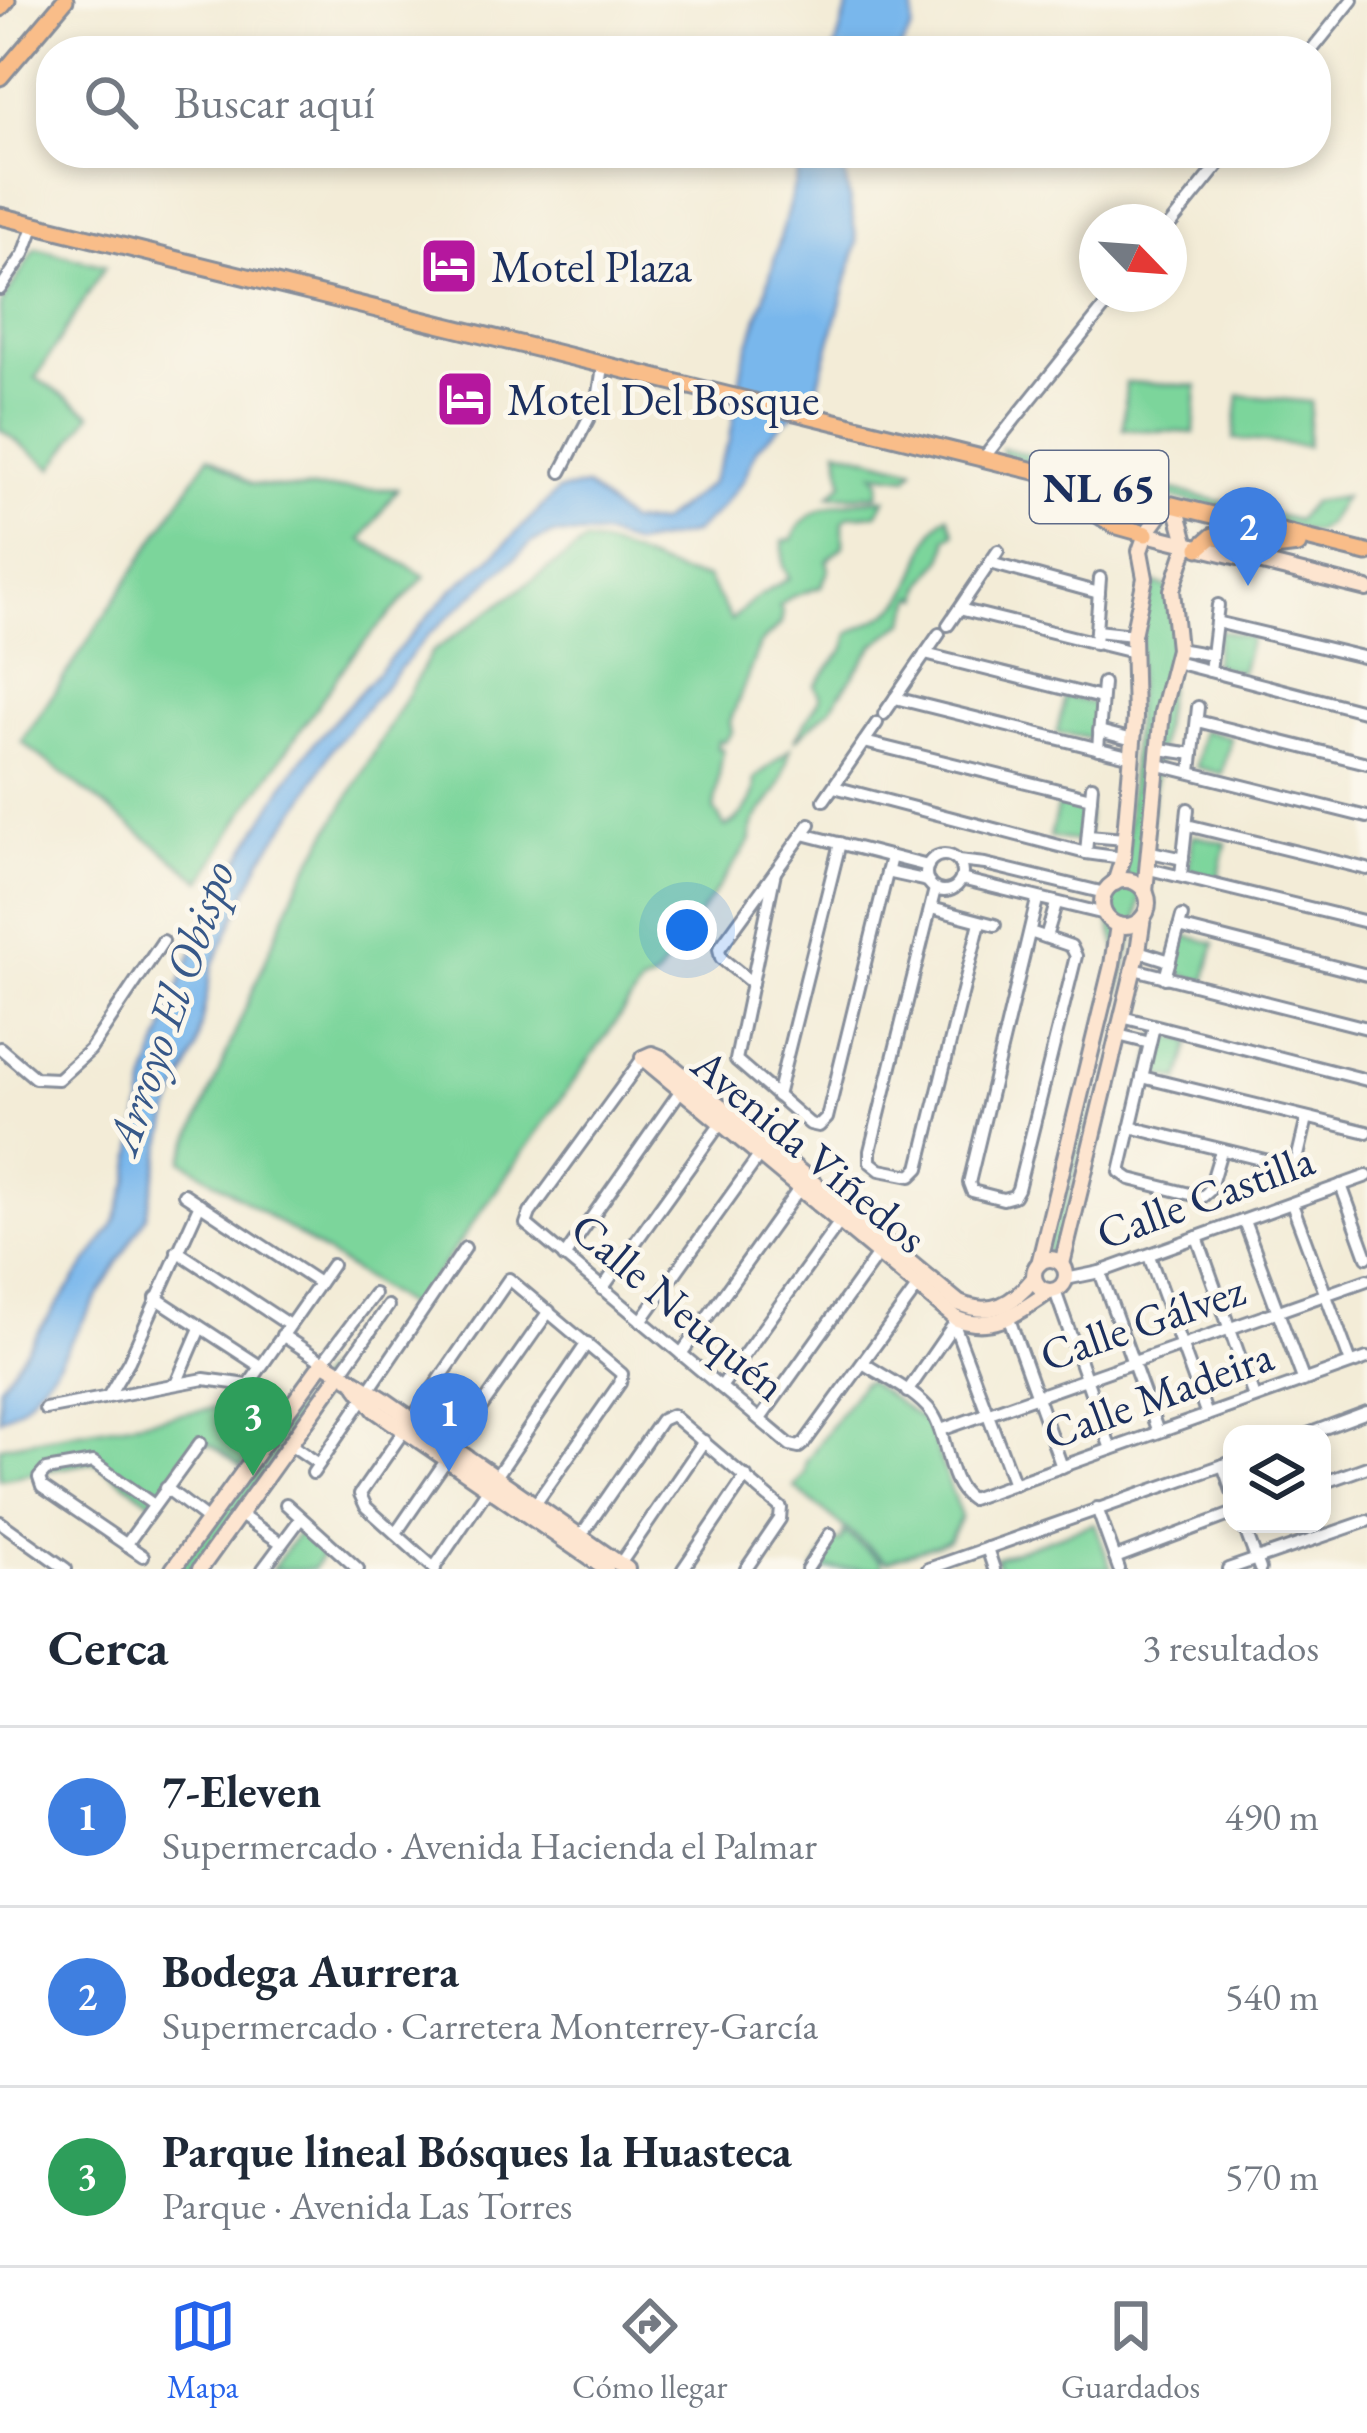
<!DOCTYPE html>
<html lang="es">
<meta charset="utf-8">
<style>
:root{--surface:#fff;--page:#f2f2f3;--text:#1f2937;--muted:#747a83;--line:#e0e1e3;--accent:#2563eb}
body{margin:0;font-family:"EB Garamond",serif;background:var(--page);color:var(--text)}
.controls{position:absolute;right:36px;bottom:36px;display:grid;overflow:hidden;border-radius:24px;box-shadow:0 6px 18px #0003}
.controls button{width:108px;height:108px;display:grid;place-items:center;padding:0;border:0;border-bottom:3px solid var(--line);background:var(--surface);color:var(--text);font:60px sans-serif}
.compass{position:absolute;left:1079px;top:204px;width:108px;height:108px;border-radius:50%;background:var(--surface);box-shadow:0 6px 18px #0003;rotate:115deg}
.you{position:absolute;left:687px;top:930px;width:42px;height:42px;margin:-30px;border:9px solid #fff;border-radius:50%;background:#1a73e8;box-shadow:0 0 0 18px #1a73e833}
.badge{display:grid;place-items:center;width:78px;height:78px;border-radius:50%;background:var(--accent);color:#fff;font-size:39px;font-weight:700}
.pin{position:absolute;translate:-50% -99px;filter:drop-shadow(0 3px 6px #0008)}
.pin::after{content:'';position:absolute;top:63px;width:42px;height:36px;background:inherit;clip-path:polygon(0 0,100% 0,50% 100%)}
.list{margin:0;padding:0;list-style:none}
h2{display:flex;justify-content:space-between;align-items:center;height:156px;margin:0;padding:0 48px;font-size:51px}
h2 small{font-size:39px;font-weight:400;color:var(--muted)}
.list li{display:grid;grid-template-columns:78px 1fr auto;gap:36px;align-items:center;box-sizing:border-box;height:180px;padding:0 48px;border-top:3px solid var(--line)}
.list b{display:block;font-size:45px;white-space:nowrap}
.list p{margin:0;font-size:39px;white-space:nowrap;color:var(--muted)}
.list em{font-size:39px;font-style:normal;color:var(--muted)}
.icon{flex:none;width:66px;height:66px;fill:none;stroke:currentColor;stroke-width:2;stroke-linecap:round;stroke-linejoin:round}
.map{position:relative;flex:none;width:1367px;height:1569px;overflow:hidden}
.search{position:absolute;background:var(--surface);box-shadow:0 6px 18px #0003;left:36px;right:36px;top:36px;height:132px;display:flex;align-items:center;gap:30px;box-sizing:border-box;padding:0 42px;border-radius:48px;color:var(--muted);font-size:45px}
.sheet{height:696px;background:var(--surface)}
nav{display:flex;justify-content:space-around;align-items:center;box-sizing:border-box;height:168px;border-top:3px solid var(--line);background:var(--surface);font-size:33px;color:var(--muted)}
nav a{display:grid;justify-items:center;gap:6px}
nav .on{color:var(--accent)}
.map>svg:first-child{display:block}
</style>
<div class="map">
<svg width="1367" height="1569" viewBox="0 0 1367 1569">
<rect width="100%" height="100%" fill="#fbf7ec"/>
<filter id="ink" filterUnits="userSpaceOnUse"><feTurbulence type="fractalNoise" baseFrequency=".00833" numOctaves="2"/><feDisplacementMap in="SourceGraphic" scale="24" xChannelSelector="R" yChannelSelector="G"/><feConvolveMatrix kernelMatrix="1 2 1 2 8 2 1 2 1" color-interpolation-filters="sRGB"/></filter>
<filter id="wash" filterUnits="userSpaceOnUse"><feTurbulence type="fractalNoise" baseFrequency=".004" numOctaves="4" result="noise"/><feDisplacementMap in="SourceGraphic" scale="48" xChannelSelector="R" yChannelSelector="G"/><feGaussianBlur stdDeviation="2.7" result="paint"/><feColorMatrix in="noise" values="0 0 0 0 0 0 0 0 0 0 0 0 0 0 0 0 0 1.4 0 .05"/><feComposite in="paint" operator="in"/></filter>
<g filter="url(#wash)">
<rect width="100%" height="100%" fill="#f3ecd7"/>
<g fill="#7bd59b" stroke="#4b827c" stroke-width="3">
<path d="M36,248l69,18 -69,112 55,36 -38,54 -53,-39v-123z"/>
<path d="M1126,382l71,4 -3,47 -71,-4z"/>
<path d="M1239,395l72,7 -4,44 -73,-7z"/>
<path d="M1002,448l294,72 16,-18 32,-5 -17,27 -13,9 -312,-78z"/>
<path d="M838,449l76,20 -6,8 -34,-4 6,8 -2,14 -49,1 14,-13z"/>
<path d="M209,456l42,28 49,5h97l-35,51 63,36 -74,81 -109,158 -40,66 -180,-139z"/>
<path d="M886,499l-10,15 -27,2 -6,6v24l-16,15 2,8 -8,18 -30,10 -12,10 4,5 -2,12 -21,20 -30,78 2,10 -7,9h-7l-1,7 6,1 -9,60 11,18c16,-7 33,-30 29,-48l36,-30c-3,13 -6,26 -12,39 -10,19 -29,31 -27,52l-96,139 -13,6 -230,324 -230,-149 113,-270 137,-238 154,-110c43,4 77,32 121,36l24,42 27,-23 31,-19 -6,-12v-25l10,-2c11,-36 62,-39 93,-40z"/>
<path d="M948,515l7,18 -8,5c3,28 -27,35 -26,60l-6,-2 -10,26 -30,22 -45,65 -36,32 27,-44 -6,-12 30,-37 4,-14c20,-13 40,-16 55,-36 18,-25 19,-67 44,-83z"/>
<path d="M1155,583l13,5 6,46 -36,280 -82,340 -11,-2 73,-299c-11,-38 -17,-51 7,-86l16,-248z"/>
<path d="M1219,630l32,8 -10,34 -28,-7z"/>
<path d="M1065,696l33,9 -3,34 -38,-6z"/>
<path d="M1202,730l29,8 -9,36 -26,-7z"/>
<path d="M1059,801l29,7 -2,35 -36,-6z"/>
<path d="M1193,835l33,8 -8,36 -30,-9z"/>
<path d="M1182,935l33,8 -10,39 -31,-10z"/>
<path d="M1158,1033l33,8 -11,39 -33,-8z"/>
<path d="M324,1370l7,12 -135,187h-21z"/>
<path d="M868,1381l59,42 34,94 -12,23 -62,22 -93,-75 11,-14 1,-12 56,-78z"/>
<path d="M220,1407l45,26 -23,34 -30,-22 -14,-4 -45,62 -58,-41 -95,17v-33z"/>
<path d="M1095,1523l16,46h-112l-4,-11z"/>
<path d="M300,1530l25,22 -12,17h-41z"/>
<path d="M844,1532l37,29 2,8h-69l18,-27 9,-1z"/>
</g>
<g fill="#79b7ec" stroke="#4a73a5" stroke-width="3">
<path d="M850,0h64l-2,29 -13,22h-65z"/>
<path d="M803,153h45l-5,11 14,79 -41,150 -59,55 -13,31 -26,32 -26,23 -58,11 -31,-10 -50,-1 -19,7 -107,95 -96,114 -28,51 -41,57 -50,109 -16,84 -25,58 -25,107 -92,153 -31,36 -23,14v-33l114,-162 15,-44 17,-99 36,-102 28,-70 77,-129 28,-38 138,-153 37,-30 68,-68 28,-5 42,36 32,1 51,-40 19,-44 13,-78 20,-59z"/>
</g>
</g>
<g filter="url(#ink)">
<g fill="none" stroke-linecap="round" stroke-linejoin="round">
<g stroke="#878e9a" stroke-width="16">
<g id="street">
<path d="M1311,51l41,-51"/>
<path d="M1169,226l59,-73"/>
<path d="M0,289l24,-35 11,-30"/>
<path d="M982,460l133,-166"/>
<path d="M561,472l37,-72 4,-27"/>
<path d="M990,563l109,30"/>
<path d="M959,609l174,43"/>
<path d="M1216,622l151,36"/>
<path d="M948,625l50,-74"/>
<path d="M1096,631l37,4"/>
<path d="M1095,644l5,-66"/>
<path d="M1178,649l34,6"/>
<path d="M925,654l176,44"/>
<path d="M1175,662l192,50"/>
<path d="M1210,671l8,-66"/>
<path d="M895,698l237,59"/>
<path d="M884,714l55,-80"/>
<path d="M1197,721l170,42"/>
<path d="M1099,731l34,9"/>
<path d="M864,742l227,56"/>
<path d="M1098,749l5,-66"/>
<path d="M1160,749l33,5"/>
<path d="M1159,765l208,52"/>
<path d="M1191,772l7,-65"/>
<path d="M834,787l252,66 37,5"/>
<path d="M824,800l53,-77"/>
<path d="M1187,825l180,44"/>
<path d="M803,834l125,32"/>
<path d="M1088,836l37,3"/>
<path d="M1151,852l32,7"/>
<path d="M1086,853l6,-67"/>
<circle cx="944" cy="873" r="18"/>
<path d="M958,861l27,3 120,29"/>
<path d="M1149,869l218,53"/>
<path d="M775,872l-39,188 74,64 9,2 8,-8 64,-261"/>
<path d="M887,872l41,9"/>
<path d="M1181,875l7,-66"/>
<path d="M961,879l144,35"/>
<path d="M935,889l-65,262v11l10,8 31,6 8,-8 61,-246"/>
<path d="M931,908l64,17"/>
<path d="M1179,927l188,48"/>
<path d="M1030,932l41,14 5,10 -58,233 -4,7 -11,3 -31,-8 -3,-8 68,-283"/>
<path d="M1046,937l10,-33"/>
<path d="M1138,951l32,10"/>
<path d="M1134,969l233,59"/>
<path d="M1165,978l17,-62"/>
<path d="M752,983l-31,-25 -2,-9 91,-125"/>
<path d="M1122,1017l245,63"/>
<path d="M1154,1026l-34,146 10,7 72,18 7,-6 12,-40"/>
<path d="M1118,1035l32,8"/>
<path d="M0,1048l35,30 23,1 32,-29 73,-109"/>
<path d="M643,1058l-113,155 -4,11 264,221 9,2 6,-5 114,-157"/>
<path d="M1142,1077l225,55"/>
<path d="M777,1096l63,-253"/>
<path d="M1130,1127l159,39 8,-6 10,-42"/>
<path d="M1341,1185l26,72"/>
<path d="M184,1194l135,89"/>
<path d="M1292,1204l59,159"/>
<path d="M1244,1221l59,158"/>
<path d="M1197,1237l57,160"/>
<path d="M177,1251l112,74"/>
<path d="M1149,1256l58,159"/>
<path d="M564,1257l117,-167"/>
<path d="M1100,1272l58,160"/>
<path d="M1066,1279l34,-7 267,-96"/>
<path d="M602,1289l118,-165"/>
<path d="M1055,1291l56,158"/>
<path d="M156,1298l104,68"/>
<path d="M1009,1319l53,148"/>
<path d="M641,1321l118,-165"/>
<path d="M954,1324l60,160"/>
<path d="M282,1335l41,27 51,-68"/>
<path d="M681,1354l120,-168"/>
<path d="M863,1363c21,14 54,29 69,50 17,25 14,70 39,86l396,-141"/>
<path d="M340,1374l48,-68"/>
<path d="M176,1384l24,-56"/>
<path d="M721,1387l118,-164"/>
<path d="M907,1392l49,-71"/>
<path d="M109,1395l20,-34 71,-157"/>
<path d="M240,1397l92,-132"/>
<path d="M45,1409l159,-30 44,6"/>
<path d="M760,1419l118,-165"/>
<path d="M941,1430l426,-150"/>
<path d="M1308,1434l59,-22"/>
<path d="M290,1444l29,20"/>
<path d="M452,1449l97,-138"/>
<path d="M1223,1465l9,26"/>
<path d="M313,1473l152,-225"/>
<path d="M1322,1483l45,-16"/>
<path d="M166,1488l42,32"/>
<path d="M286,1504l72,65"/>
<path d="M1097,1508l22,61"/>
<path d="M239,1514l42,29"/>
<path d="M0,1522l66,47"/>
<path d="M1243,1524l17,45"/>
<path d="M396,1533l51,-74"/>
<path d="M580,1537l81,-117 11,-5 109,93 -1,11 -34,50"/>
<path d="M126,1545l74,-102"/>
<path d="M987,1548l7,21"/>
<path d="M143,1556l-101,-69 -3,-9 7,-8 47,-8 61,43"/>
<path d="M1115,1558l117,-44"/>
<path d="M620,1564l84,-123"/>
<path d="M434,1568l153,-225"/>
<path d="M263,1569l38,-51"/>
<path d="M435,1569l-69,-62 -6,-13 149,-215 113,95 -2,9 -86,123"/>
<path d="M683,1569l63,-93"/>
<path d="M807,1569l23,-35"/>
<path d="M928,1569l304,-107"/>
<path d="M1228,1569l139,-48"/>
</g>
</g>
<g stroke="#878e9a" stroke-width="20">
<g id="secondary">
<path d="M1146,534l221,55"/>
<circle cx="1125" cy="903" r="23"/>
<path d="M1115,883l8,-25 12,-140 -2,-83 12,-57 -5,-27 6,-17 22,-30"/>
<path d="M1145,892l17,-180 16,-63 -6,-59 15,-45 -11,-39"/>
<path d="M643,1058l314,261c37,14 63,-8 92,-27"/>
<path d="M643,1058l9,-4 10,4 297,245c32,14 54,1 75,-25"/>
<circle cx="1050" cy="1275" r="16"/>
<path d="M1039,1264l73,-299 6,-40"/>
<path d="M1062,1264l76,-313 5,-34"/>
<path d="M357,1386l18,24 231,159"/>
<path d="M173,1569l150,-207 60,37 244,170"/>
<path d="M200,1569l140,-195"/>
</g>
</g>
<g stroke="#878e9a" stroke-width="21">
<g id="primary">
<path d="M0,8l7,-8"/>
<path d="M0,77l65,-77"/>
<path d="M0,216l1367,337"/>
<path d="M1055,486l59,39 32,9"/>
<path d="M1199,548l14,-12 61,12 24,-3"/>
</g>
</g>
<use href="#street" stroke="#fff" stroke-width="10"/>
<use href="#secondary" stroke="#fde5d0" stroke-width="14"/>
<use href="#primary" stroke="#f9bd89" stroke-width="15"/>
</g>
</g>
<defs>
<g id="hotel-square" transform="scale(3)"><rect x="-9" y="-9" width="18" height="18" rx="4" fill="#b5179e" stroke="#fbf7ec"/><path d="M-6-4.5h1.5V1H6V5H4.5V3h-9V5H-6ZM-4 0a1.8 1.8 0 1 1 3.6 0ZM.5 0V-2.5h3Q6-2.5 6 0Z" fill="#fff"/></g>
</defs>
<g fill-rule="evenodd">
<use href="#hotel-square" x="449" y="266"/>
<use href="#hotel-square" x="465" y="399"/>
</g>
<g text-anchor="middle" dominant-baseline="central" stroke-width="10" stroke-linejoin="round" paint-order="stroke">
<rect fill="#fbf7ec" stroke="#5e6b89" stroke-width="3" x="1030" y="451" width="138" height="72" rx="9"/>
<g font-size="42" font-weight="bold" fill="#1b2f5e">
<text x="1099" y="487">NL 65</text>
</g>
<g font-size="45" fill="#1b2f5e" stroke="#fbf7ec" text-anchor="start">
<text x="491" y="266">Motel Plaza</text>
<text x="507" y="399">Motel Del Bosque</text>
</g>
<g font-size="45" fill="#1b2f5e" stroke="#fbf7ec">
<text transform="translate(810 1150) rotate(40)">Avenida Viñedos</text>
<text transform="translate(1205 1196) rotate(-20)">Calle Castilla</text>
<text transform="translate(679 1306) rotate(40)">Calle Neuquén</text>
<text transform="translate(1142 1322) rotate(-19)">Calle Gálvez</text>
<text transform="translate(1158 1394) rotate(-20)">Calle Madeira</text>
</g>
<g font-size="48" font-style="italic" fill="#375889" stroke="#fbf7ec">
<text transform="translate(169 1007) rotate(-71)">Arroyo El Obispo</text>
</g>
</g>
</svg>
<div class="controls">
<button><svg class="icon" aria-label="layers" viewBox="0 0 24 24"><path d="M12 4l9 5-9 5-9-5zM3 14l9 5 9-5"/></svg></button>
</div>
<svg class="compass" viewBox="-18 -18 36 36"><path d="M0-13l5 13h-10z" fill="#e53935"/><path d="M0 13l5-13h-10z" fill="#747a83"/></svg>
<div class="you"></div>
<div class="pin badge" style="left:449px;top:1472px;background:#3f7fe0">1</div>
<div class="pin badge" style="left:1248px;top:586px;background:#3f7fe0">2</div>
<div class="pin badge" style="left:253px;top:1476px;background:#2e9e5b">3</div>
<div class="search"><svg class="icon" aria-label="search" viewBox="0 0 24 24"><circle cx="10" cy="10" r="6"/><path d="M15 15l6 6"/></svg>Buscar aquí</div>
</div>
<section class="sheet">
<h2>Cerca<small>3 resultados</small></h2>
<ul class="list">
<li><span class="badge" style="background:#3f7fe0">1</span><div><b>7-Eleven</b><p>Supermercado · Avenida Hacienda el Palmar</p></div><em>490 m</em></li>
<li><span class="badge" style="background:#3f7fe0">2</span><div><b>Bodega Aurrera</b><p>Supermercado · Carretera Monterrey-García</p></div><em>540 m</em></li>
<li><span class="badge" style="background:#2e9e5b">3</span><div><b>Parque lineal Bósques la Huasteca</b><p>Parque · Avenida Las Torres</p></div><em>570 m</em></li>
</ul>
</section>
<nav>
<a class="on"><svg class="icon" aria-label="map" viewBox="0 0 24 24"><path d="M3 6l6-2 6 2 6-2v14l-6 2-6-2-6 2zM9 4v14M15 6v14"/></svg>Mapa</a>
<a><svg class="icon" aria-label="directions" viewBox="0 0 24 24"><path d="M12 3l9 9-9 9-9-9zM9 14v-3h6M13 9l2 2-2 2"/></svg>Cómo llegar</a>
<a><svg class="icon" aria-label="saved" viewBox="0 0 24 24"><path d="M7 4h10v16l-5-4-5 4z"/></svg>Guardados</a>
</nav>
